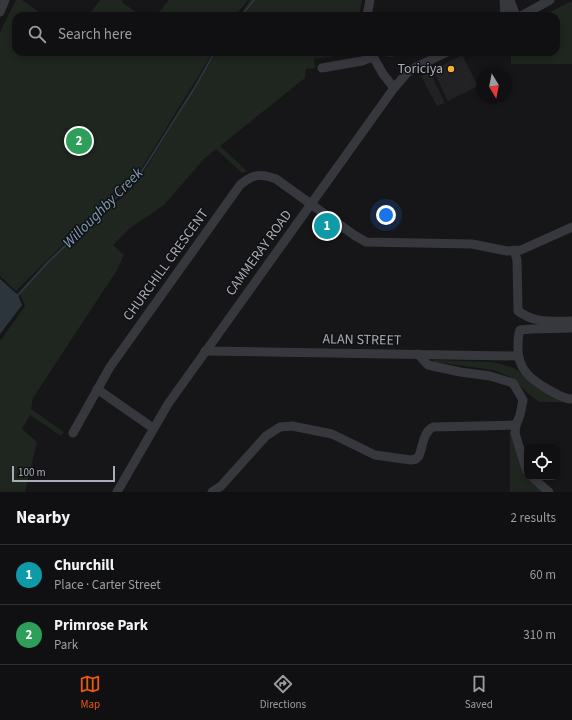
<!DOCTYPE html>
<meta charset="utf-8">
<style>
:root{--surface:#101012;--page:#19191b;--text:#f1f3f6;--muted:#9c9d9f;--line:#303032;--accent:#ea580c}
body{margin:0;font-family:"Source Sans 3",sans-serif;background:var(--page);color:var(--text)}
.controls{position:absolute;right:12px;bottom:12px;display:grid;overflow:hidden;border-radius:8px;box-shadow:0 2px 6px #0003}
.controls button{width:36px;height:36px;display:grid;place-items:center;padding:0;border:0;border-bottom:1px solid var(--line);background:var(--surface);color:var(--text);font:20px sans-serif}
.compass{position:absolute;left:476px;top:68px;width:36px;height:36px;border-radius:50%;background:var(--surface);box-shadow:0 2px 6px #0003;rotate:170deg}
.scale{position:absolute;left:12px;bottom:10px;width:103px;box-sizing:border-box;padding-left:4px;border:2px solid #a8adb8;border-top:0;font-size:11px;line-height:14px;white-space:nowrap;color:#a8adb8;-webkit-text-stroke:3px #111113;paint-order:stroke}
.you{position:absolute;left:386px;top:215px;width:14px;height:14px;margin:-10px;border:3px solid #fff;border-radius:50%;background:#1a73e8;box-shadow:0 0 0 6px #1a73e833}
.badge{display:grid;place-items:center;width:26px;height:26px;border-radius:50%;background:var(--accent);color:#fff;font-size:13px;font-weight:700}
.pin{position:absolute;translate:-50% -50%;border:2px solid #fff;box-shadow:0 1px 4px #0006}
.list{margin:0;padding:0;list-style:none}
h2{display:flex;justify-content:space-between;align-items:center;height:52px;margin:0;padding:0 16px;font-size:17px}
h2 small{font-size:13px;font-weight:400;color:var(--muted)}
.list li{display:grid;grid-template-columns:26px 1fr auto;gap:12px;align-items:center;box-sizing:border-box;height:60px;padding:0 16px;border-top:1px solid var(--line)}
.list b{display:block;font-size:15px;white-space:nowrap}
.list p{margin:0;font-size:13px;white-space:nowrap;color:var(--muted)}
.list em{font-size:13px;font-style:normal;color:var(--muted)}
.icon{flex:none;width:22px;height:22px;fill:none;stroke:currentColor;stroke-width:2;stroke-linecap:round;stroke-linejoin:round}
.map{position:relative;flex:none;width:572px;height:492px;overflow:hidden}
.search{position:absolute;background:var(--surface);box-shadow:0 2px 6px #0003;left:12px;right:12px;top:12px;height:44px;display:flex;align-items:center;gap:10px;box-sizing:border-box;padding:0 14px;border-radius:12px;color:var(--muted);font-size:15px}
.sheet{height:172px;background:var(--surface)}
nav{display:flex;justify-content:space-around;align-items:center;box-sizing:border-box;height:56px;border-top:1px solid var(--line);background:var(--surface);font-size:11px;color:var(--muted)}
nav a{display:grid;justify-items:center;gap:2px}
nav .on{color:var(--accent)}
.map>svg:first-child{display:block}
</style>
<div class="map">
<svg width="572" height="492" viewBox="0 0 572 492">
<rect width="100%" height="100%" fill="#161618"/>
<g fill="#222225">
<path d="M462,55l16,31 -30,15 -15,-31z"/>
<path d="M430,72l15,31 -8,3 -16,-30z"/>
</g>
<g fill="#1e261f">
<path d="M16,0h6l22,16h-28v36h197l-75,122 -90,85 -32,32 -16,-15v-244z"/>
<path d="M100,0h23l-1,2 19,14h-53z"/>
<path d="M169,0h79l-13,16h-79z"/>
<path d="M250,0h112l-3,16h-119z"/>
<path d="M572,1v63h-61v-12h45v-36h-15z"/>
<path d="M217,52h130l-12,4 -21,3 1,9 -9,1 -1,9 -85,68 27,25 -5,2 -26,-24 -12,10 -40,46 -34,23 -17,17 11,10 -7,15 -84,128 -2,11 33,23 -3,4 -31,-21 -8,14 15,13 -12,50h-25v-151l25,-35 -5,-12 28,-33 79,-68 13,-15z"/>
<path d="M435,360l58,2 18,5 5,2 19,17 28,16h-24l-13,-10 -13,-14 -20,-8 -58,-8 -2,-1z"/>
<path d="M510,430l14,41 3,4v2h2l15,15h-34z"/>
</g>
<path fill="#2c353c" d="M0,279l18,16 4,10 -22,29z"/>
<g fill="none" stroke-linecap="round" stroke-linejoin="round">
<g stroke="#2c353c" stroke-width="2">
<path d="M241,16l13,-16"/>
<path d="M18,295l30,-33 91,-86 56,-89 20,-35"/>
</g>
<g stroke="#37383d" stroke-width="9">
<path d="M504,0l1,16"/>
<path d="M510,0l6,16"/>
<path d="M0,12l5,-12"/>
<path d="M367,16l3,-16"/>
<path d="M521,16l29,-16"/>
<path d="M388,52h4"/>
<path d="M371,53l12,21 11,14"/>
<path d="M322,68l40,-7 10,-4"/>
<path d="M514,250l3,10 1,51c18,13 33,10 54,10"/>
<path d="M572,328l-40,1 -12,1c-2,5 -2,10 -2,16 -1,23 12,33 31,44 8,4 14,9 23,9"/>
<path d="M205,351l312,5"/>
<path d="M418,354l10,11 32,7 30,4 23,7 10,17 -3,15 -4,10 -1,8 10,33 2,5"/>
<path d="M97,389l56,39"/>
<path d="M73,433l37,-66 130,-182c13,-11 21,-12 36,-6l78,56 12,7 106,2 35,7 14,-1 51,-23"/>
<path d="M532,477l17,15"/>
<path d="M117,492l51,-88 226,-316 13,-15 5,-4 35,-17"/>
<path d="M212,492l9,-6 45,-50 14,-9 12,-1 40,8 43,21 36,5 5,-1 3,-3c4,-10 4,-24 14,-29l83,-2"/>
</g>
</g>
<circle fill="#f2b134" stroke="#111113" stroke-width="1.5" cx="451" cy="69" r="4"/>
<g text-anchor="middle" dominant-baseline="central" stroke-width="3" stroke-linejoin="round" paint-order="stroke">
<g font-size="14" fill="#a8adb8" stroke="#111113" text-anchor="end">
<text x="443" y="69">Toriciya</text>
</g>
<g font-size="14" fill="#a8adb8" stroke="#111113">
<text transform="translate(259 253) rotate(-54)">CAMMERAY ROAD</text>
<text transform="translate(166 265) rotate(-54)">CHURCHILL CRESCENT</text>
<text transform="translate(362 340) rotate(1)">ALAN STREET</text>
</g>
<g font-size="15" font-style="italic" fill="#7f9bb3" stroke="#111113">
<text transform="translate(103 208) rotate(-45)">Willoughby Creek</text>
</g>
</g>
</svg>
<div class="controls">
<button><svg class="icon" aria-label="locate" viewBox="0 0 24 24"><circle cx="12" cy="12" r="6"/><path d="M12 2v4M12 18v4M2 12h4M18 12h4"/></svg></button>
</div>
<svg class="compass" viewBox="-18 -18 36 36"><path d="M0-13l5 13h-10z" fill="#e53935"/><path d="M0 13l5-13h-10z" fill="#9c9d9f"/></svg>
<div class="scale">100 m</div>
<div class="you"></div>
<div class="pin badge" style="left:327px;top:226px;background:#0f9aa8">1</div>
<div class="pin badge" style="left:79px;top:141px;background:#2e9e5b">2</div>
<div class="search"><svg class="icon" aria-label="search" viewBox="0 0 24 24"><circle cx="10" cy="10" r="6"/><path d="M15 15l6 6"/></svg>Search here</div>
</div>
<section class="sheet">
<h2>Nearby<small>2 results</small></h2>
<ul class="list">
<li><span class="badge" style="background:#0f9aa8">1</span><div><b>Churchill</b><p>Place · Carter Street</p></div><em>60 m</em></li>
<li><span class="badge" style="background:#2e9e5b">2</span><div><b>Primrose Park</b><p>Park</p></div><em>310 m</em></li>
</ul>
</section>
<nav>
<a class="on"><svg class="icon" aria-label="map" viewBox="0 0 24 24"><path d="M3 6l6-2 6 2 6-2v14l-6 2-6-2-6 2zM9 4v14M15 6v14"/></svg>Map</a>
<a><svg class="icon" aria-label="directions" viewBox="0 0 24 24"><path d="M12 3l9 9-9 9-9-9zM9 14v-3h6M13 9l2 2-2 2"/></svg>Directions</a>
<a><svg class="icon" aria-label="saved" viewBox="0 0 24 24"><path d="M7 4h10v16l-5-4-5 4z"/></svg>Saved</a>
</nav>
